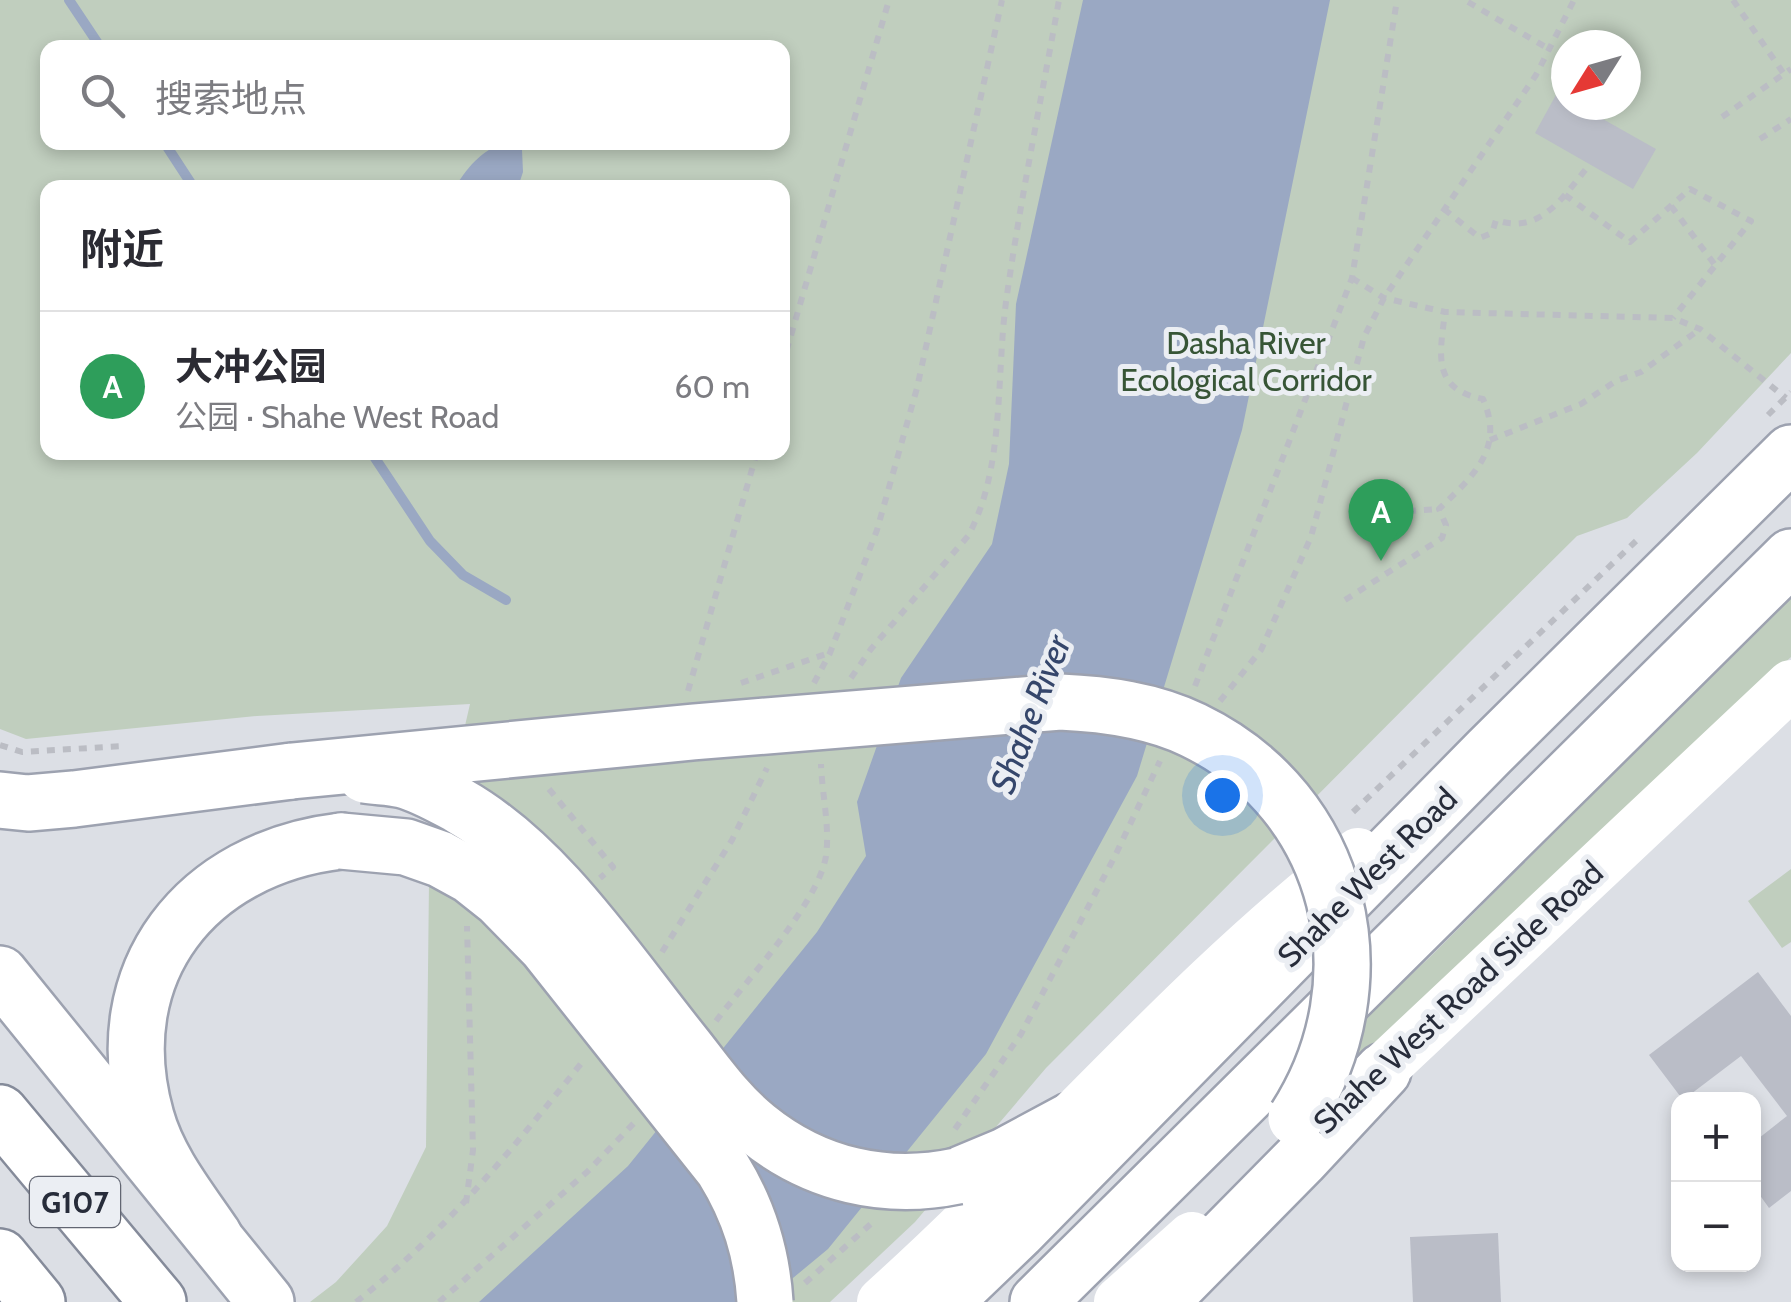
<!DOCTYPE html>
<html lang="zh">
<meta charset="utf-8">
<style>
:root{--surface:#fff;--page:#f2f2f3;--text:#2b2b33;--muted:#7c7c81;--line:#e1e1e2;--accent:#c2494b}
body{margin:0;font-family:Cabin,"Noto Sans SC",sans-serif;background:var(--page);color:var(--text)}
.controls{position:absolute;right:30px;bottom:30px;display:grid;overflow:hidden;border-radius:20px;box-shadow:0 5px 15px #0003}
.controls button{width:90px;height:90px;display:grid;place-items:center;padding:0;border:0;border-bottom:2px solid var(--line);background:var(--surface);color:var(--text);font:50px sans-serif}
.compass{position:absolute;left:1551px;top:30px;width:90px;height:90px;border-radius:50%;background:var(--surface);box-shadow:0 5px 15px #0003;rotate:233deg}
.you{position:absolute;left:1222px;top:795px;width:35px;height:35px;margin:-25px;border:8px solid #fff;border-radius:50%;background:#1a73e8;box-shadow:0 0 0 15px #1a73e833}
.badge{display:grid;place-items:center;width:65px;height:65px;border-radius:50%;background:var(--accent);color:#fff;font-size:32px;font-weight:700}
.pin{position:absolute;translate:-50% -82px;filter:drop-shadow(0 2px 5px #0008)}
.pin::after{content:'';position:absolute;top:52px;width:35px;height:30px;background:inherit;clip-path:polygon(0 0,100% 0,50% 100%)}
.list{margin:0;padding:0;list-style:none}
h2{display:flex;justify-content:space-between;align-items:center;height:130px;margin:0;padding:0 40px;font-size:42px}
h2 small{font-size:32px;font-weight:400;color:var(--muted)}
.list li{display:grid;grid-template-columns:65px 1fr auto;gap:30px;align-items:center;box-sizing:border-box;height:150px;padding:0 40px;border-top:2px solid var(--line)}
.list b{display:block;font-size:38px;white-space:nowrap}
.list p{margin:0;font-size:32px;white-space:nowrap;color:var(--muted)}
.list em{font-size:32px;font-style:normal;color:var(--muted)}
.icon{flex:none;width:55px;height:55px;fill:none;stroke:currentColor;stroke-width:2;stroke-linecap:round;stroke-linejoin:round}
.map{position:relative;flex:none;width:1791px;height:1302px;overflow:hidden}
.search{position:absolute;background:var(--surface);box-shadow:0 5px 15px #0003;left:40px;top:40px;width:750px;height:110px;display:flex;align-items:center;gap:25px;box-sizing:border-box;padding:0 35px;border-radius:20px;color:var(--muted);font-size:38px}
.panel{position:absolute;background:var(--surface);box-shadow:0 5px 15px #0003;left:40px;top:180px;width:750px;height:280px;border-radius:20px}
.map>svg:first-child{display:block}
</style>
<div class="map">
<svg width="1791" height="1302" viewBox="0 0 1791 1302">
<rect width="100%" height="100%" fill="#dcdfe5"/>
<g fill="#c0cebe" fill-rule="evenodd">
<path d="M0,0h1791v353l-94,100 -70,65 -50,18 -102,101 -429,431 -131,154 -85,80h-520l26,-20 51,-56 39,-79 3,-265 41,-178 -213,12 -231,23 -26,-10zM1566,45h60v60h-60zM48,48h734v94h-734zM48,188h734v264h-734z"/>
<path d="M1791,597v60l-294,277 -153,137 16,-49 69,-64z"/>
<path d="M1791,869v73l-9,6 -34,-47z"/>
</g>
<g fill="#9aa8c3">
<path d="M1083,0h247l-88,430 -105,346 -151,278 -158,195 -64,53h-285l149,-136 189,-234 49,-76 -9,-54 44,-124 91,-134 17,-80 7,-160z"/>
<path d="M509,143l13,7 1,22 -5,15h-63c13,-20 29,-41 54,-44z"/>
</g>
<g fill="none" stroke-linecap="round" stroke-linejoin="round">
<g stroke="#9aa8c3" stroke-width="10">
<path d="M69,0l32,48"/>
<path d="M164,142l30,46"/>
<path d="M371,452l59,89 33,34 43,25"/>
</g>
</g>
<g fill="#babdc7">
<path d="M1557,93l9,5v7h12l78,44 -23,40 -98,-56z"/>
<path d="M1758,972l33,44v175l-22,17 -15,-21v-45l33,-26 -46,-60 -58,44 -34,-45z"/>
<path d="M1498,1233l3,69h-88l-3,-65z"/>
</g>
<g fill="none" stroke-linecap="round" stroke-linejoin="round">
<g stroke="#9da2b0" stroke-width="60">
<g id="primary">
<path d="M0,800l28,3 46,-4 218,-28"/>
<path d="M0,974l266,328"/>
<path d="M957,1176l48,-20 67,-36"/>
<path d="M214,1236c-25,-37 -56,-75 -68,-119 -41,-146 51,-259 195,-276"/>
<path d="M944,1302l74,-71 471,-479 302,-299"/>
<path d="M1038,1302l753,-745"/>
<path d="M1160,1302l140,-142 83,-89"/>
</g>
</g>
<g stroke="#858b9a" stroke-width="60">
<g id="highway">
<path d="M0,1113l158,189"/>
<path d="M0,1257l37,45"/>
</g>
</g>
<g stroke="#bbbdc4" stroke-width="6" stroke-dasharray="8 8" stroke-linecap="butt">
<path d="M1733,0l51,74"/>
<path d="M1468,2l81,47"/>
<path d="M1722,117l69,-48"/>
<path d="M1760,139l31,-20"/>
<path d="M1565,195l65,47 60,-53 61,32 -78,97"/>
<path d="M1671,206l44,59"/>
<path d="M1444,209l36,29 12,-5 4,-13c43,15 66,-21 90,-51"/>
<path d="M1352,278l32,20 61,14 228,6 27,11 86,69"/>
<path d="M782,366l107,-366"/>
<path d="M1768,415l23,-23"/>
<path d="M1490,440l91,-36 35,-23 25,-9 59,-43"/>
<path d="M1392,512l47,-3"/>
<path d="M1345,600l97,-62 4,-13 -7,-16c34,-33 66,-60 44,-110 -52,-10 -43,-45 -38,-87"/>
<path d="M851,678l20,-29 97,-113c37,-67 28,-160 38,-234 14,-101 35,-201 53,-302"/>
<path d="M741,683l88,-30"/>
<path d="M814,683l16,-30 47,-123 40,-142 85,-388"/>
<path d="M1195,686l157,-408 45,-278"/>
<path d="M688,691l69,-239"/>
<path d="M1220,701l41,-51 50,-113 53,-200 20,-39 152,-223 38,-75"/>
<path d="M0,745l22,7 101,-6"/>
<path d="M549,789l64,78 -13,11"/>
<path d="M1353,812l283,-271"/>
<path d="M662,952l70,-112 35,-72"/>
<path d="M716,1021c30,-40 102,-117 110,-165 4,-29 -4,-62 -5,-92"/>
<path d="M955,1129l66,-95 94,-178 45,-95"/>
<path d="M466,1203l7,-53 -6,-224"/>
<path d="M805,1283l69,-62"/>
<path d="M356,1302c91,-71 156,-153 228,-242"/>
<path d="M439,1302l148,-130 49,-51"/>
</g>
<g stroke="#fff" stroke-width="50">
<path d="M1354,1096l437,-411"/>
<path d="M882,1302c163,-146 303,-316 476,-449"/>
<path d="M1119,1302l73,-65"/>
</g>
<use href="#primary" stroke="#fff" stroke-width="55"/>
<use href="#highway" stroke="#fff" stroke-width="55"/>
<g stroke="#9da2b0" stroke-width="60" stroke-linecap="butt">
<g id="primary-bridge">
<path d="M292,771l401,-39 367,-30c45,2 92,8 133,28 151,73 191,251 103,388"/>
<path d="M365,775c12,2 26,2 38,5 19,5 38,16 55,25 92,52 162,162 228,243 22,28 43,58 71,80 58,47 129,63 200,48"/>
<path d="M341,841l65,6 34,12 31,17 29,23 46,47 177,223c26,42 39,84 42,133"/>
</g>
</g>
<use href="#primary-bridge" stroke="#fff" stroke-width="55"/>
</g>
<g text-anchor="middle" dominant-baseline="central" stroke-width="10" stroke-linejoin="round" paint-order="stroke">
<rect fill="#ebeef3" stroke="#626672" stroke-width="2.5" x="30" y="1177" width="90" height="50" rx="8"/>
<g font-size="30" font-weight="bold" fill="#272c3a">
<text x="75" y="1202">G107</text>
</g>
<g font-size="32" fill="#375536" stroke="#ebeef3">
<text x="1246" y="342">Dasha River<tspan x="1246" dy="37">Ecological Corridor</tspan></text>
</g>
<g font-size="32" fill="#272c3a" stroke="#ebeef3">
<text transform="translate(1367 877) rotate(-45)">Shahe West Road</text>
<text transform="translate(1458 997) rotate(-43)">Shahe West Road Side Road</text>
</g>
<g font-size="35" font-style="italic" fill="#35466b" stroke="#ebeef3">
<text transform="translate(1030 714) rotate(-69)">Shahe River</text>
</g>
</g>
</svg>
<div class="controls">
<button>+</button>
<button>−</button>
</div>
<svg class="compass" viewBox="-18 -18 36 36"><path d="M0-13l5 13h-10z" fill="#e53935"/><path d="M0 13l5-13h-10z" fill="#7c7c81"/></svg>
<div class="you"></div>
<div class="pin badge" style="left:1381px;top:561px;background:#2e9e5b">A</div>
<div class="search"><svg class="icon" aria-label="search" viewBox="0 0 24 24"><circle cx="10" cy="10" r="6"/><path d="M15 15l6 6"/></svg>搜索地点</div>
<section class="panel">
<h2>附近<small></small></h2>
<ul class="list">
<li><span class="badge" style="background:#2e9e5b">A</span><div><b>大冲公园</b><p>公园 · Shahe West Road</p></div><em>60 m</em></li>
</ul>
</section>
</div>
